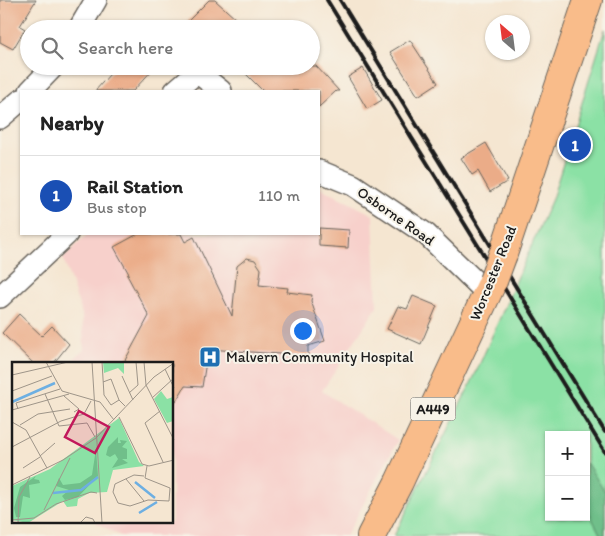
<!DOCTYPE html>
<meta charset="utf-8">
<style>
:root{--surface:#fff;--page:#f6f6f6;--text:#222;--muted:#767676;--line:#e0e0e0;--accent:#db2777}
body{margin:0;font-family:Itim,sans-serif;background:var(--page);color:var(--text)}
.controls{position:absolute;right:15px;bottom:15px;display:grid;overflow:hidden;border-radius:0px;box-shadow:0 1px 4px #0004}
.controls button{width:45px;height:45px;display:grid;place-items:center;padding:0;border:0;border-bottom:1px solid var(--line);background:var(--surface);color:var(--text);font:25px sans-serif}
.compass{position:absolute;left:485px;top:15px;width:45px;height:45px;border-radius:50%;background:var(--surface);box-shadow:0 1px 4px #0004;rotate:332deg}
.you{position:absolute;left:302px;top:330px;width:18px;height:18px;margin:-12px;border:4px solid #fff;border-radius:50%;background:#1a73e8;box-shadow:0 0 0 8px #1a73e833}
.badge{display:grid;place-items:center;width:32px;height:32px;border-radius:50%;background:var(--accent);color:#fff;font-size:16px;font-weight:700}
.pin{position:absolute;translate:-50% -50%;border:2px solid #fff;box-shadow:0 1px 5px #0006}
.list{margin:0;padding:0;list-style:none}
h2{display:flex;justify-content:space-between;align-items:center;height:65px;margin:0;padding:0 20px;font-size:21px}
h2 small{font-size:16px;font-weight:400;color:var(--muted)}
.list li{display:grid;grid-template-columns:32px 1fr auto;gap:15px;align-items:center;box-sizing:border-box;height:80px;padding:0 20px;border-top:1px solid var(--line)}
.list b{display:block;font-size:19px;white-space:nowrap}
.list p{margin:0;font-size:16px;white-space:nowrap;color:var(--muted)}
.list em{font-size:16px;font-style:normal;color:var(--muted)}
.icon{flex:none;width:28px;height:28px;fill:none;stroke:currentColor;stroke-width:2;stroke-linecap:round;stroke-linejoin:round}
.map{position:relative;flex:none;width:605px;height:536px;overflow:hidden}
.search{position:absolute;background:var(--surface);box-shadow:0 1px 4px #0004;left:20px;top:20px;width:300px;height:55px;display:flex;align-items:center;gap:12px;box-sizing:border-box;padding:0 18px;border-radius:28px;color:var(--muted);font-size:19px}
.panel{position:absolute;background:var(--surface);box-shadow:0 1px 4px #0004;left:20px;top:90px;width:300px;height:145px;border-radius:0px}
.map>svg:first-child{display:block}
</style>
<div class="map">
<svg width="605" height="536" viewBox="0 0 605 536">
<rect width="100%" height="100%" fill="#f7f3e8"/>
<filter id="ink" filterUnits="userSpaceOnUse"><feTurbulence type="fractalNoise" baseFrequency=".02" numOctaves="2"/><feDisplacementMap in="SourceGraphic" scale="10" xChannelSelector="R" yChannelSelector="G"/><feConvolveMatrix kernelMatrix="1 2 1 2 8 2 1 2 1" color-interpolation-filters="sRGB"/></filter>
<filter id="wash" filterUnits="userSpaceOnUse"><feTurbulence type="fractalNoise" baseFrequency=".0096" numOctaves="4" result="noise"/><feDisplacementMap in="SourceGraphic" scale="20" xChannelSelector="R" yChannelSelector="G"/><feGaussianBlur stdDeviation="1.12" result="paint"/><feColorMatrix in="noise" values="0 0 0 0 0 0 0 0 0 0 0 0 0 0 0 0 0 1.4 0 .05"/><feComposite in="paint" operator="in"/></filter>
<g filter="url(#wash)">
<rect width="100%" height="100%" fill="#f5e6d1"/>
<path fill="#f7d0cb" d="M319,187l54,28 4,92 -55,84 76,49 -52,96h-225l-26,-14h77v-158l-103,-1 15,-13 -2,-36 -19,-56 25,-24h231z"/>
<path fill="#8be1a5" stroke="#547e60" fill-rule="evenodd" d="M605,29v507h-211l80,-159 78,-178zM549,435h37v82h-37z"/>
<path fill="#70bf8a" stroke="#466e53" d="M586,462l19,30v44h-4l-15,-29z"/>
<g id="blocks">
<g fill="#ebac88">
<path d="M0,0h36l-16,26 5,3 -12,20 -13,-7z"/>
<path d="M209,0h6l32,29h-67z"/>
<path d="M410,40l28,43 -20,13 -28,-44z"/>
<path d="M117,66h39l-23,25h-38z"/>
<path d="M238,66h40l7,6 7,-6h24l23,25h-3l-17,16v-16h-56z"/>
<path d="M363,68l19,32 -15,9 -19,-32z"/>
<path d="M486,143l22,38 -18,11 -12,-21 -6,4 -11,-17z"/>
<path d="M319,228l30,2 -1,18 -29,-2z"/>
<path d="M138,234h43l4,8 9,-5 38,79 5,-50 10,-8 8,2 6,9 -2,16 29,3 -1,4 25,3 -1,6 14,40 -17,5v10l-100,-7 -6,38 -17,-1 -13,22v-44h-49l26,-48 -22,-41 2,-1 -15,-27z"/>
<path d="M413,296l24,10 -16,38 -34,-15 11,-23 9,3z"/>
<path d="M19,314l23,22 10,-10 17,18 -16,20h-19l-32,-31z"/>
</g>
</g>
</g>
<g filter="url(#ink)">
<use href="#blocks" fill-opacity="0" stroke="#68635b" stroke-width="1"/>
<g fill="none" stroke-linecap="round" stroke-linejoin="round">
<g stroke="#68635b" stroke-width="24">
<g id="street">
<path d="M79,29l17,-29"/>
<path d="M30,91l24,-25"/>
<path d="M175,91l22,-19 24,19"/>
<path d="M0,118l21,-18"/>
<path d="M319,171l34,14 73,49 61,59"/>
<path d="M0,297l67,-63"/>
</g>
</g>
<g stroke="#68635b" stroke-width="30">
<g id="highway">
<path d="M503,254l85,-254"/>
<path d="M371,536l28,-54 94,-201"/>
</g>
</g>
<use href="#street" stroke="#fff" stroke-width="21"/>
<use href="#highway" stroke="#f9bc8a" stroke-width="28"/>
<g stroke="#1c1c1c" stroke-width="4">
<path d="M327,0l278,452"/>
<path d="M340,0l265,432"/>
</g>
<g stroke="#68635b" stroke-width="30" stroke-linecap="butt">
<path id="highway-bridge" d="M493,281l10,-27"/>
</g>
<use href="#highway-bridge" stroke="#f9bc8a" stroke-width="28"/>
</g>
</g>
<defs>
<g id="hospital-square" transform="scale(1.125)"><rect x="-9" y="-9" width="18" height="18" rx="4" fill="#1f6fb2" stroke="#f7f3e8"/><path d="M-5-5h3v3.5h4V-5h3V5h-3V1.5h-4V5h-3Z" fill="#fff"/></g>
</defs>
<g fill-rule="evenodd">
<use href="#hospital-square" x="210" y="357"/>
</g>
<g text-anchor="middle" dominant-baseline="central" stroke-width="4" stroke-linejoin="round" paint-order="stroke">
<rect fill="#f7f3e8" stroke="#5e5c59" stroke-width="1" x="410.5" y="397.5" width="45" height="23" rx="4"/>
<g font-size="14" font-weight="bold" fill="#1c1c1c">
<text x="433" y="409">A449</text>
</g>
<g font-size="15" fill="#1c1c1c" stroke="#f7f3e8">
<text transform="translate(396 216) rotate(35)">Osborne Road</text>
<text transform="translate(493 273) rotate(-68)">Worcester Road</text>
</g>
<g font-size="15" fill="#1c1c1c" stroke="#f7f3e8" text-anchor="start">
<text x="226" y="357">Malvern Community Hospital</text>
</g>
</g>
<g transform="translate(12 362)">
<rect width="161" height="161" fill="#f5e6d1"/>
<path d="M91,0h21v12l-6,-6 -14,5zM149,29l6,8 6,-2v24l-6,2 -13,-24zM107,56l20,44 5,4 -31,4 -6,22 -18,1 -11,6 -1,7 -10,1 -4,-6 -35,22 -16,-3v-34l38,-17z" fill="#8be1a5"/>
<path d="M106,75v6h3l-1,-3 7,1 -5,6 5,2v10h-5l6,4 -16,5 6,-9 -3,-5 -5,3 -4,-2 2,-8zM84,87l2,27 -20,21 -13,3 -3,-4 7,-6 -13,-4 3,-8 4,7 17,-2 12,-8zM24,114l-2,3 5,1 1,3 -11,2 1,13 -7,-2 -3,21h-4l-2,-9 6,-21z" fill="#70bf8a"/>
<path fill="none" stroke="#6dafe2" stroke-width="2.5" d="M0,40l43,-19M123,120l20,16M41,131l28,-3 17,-13M127,151l18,-11"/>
<path fill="none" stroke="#9e9589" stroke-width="1" d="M34,0l16,29 38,11 14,18M80,0l10,161M90,0l2,33 7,10 8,-5M132,0l2,23 28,55M153,7l9,19M0,13l56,-13M110,14l11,24M91,20l8,-3 8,21 6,6M0,29l40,-15M117,31l9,-8 -2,-23M33,32l14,32 28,-3 8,14M52,34l15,13 -5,3M140,36l22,-20M6,47l-2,-6 44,-14M0,48l57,-16M148,49l-15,12 18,39M107,55l23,47 7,2 25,-6M0,60l14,8 21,38M8,63l18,-11 32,-5M0,85l49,-26 23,-7 7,-13M28,94l15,-13M135,104l-2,12 25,10 -1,13M11,106l17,-11M132,114l-10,-1 -19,9 -2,8 5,11 12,3 18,-6 21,1M114,117l18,22M0,123l51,-25 33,-22 58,-61 20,-14M32,148l26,-52M0,158l22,-2 22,-14 35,-12 6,1M6,161l1,-26 11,-20M68,161l6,-6 7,2 2,4"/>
<path fill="#c2185b" fill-opacity="0.15" stroke="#c2185b" stroke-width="2.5" d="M67,49l30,16 -14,26 -30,-16z"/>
<rect width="161" height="161" fill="none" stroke="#1c1c1c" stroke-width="2.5"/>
</g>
</svg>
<div class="controls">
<button>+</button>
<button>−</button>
</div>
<svg class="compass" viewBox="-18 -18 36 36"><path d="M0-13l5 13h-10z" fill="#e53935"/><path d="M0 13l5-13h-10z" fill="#767676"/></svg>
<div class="you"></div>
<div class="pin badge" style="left:575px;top:145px;background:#1a4fb4">1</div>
<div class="search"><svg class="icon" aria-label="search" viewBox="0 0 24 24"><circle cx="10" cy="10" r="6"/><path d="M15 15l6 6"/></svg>Search here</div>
<section class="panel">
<h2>Nearby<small></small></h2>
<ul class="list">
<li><span class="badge" style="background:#1a4fb4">1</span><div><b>Rail Station</b><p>Bus stop</p></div><em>110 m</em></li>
</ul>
</section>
</div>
